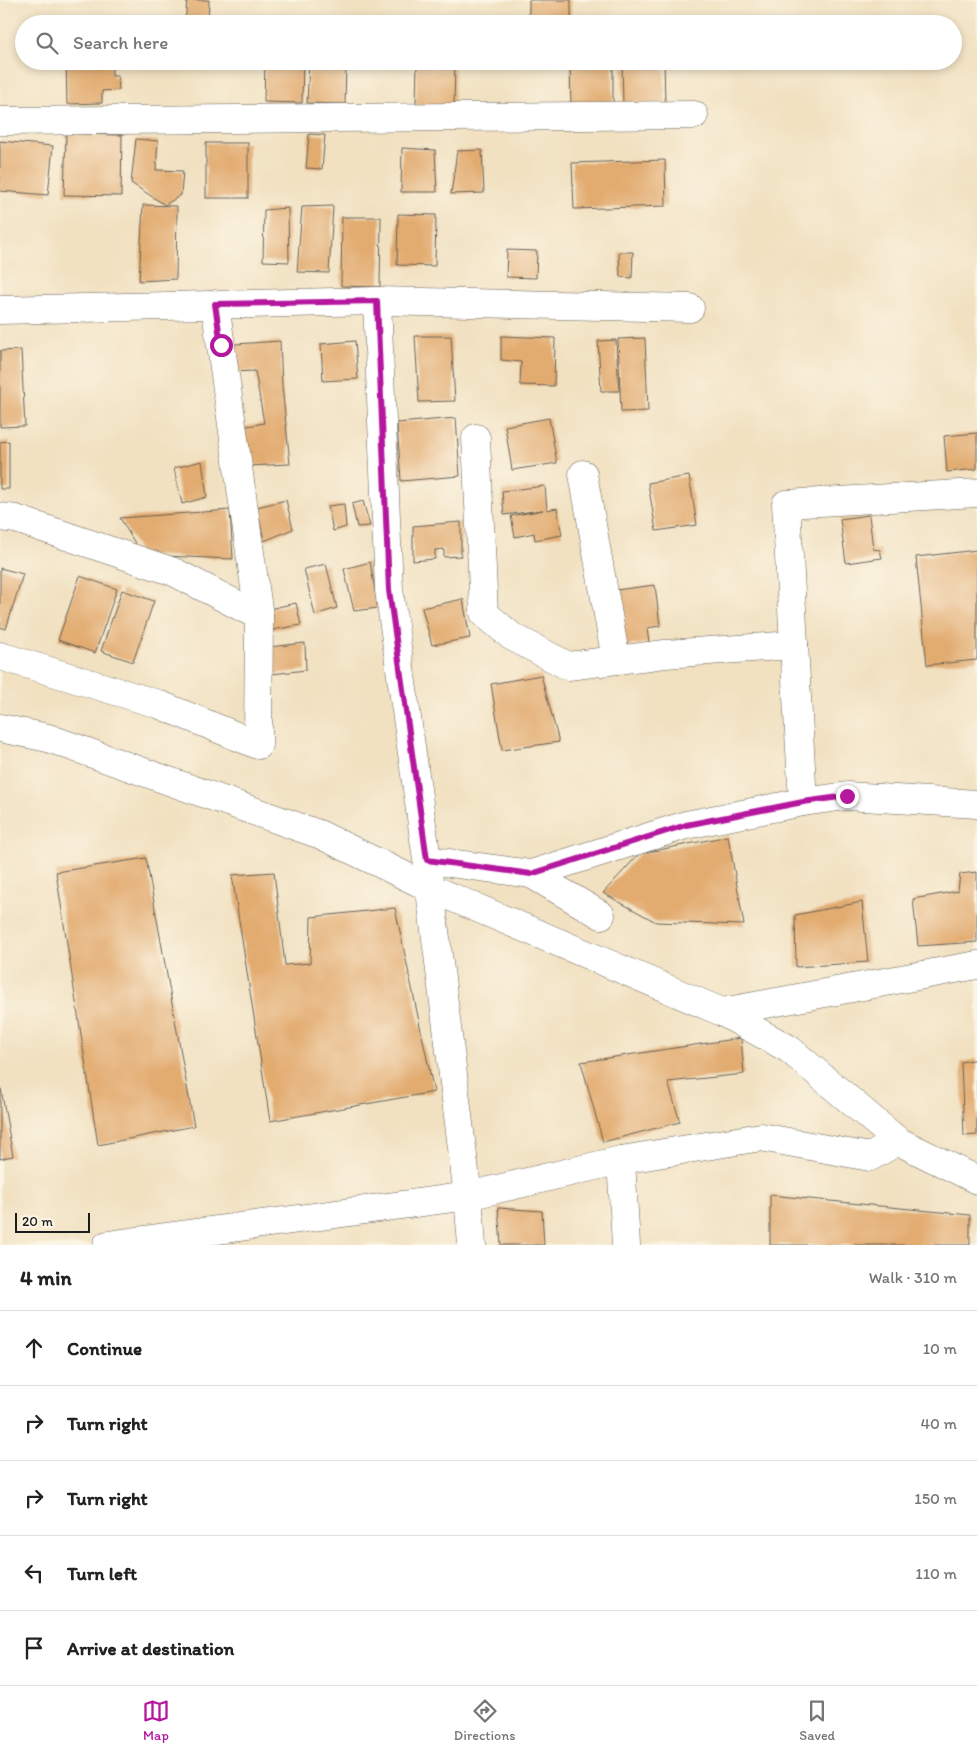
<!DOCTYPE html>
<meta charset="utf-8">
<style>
:root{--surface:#fff;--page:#f2f2f2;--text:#222;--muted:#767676;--line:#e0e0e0;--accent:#b5179e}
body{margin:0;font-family:Itim,sans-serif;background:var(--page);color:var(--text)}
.scale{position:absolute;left:15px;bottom:12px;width:75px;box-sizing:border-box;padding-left:5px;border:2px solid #1c1c1c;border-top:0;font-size:14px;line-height:18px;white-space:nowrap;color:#1c1c1c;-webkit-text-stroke:4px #fcf5e5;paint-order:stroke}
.stop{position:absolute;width:15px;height:15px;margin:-11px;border:4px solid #b5179e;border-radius:50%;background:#fff}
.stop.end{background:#b5179e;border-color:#fff;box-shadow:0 1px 5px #0008}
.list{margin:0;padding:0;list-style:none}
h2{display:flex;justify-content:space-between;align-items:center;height:65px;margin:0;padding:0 20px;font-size:21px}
h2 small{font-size:16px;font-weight:400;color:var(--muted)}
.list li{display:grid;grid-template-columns:32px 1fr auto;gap:15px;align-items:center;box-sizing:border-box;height:75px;padding:0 20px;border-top:1px solid var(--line)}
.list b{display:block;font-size:19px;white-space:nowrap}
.list em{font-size:16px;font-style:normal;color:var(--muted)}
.icon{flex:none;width:28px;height:28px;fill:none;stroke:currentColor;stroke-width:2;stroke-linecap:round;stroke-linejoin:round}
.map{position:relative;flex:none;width:977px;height:1245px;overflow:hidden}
.search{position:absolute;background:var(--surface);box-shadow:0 2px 8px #0003;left:15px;right:15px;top:15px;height:55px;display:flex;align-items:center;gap:12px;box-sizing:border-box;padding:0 18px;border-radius:28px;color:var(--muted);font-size:19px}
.sheet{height:440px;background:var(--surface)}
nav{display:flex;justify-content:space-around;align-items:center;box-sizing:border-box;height:70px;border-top:1px solid var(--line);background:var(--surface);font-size:14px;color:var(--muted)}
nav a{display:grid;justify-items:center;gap:2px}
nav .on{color:var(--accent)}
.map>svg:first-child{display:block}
</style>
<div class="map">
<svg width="977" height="1245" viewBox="0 0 977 1245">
<rect width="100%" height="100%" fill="#fcf5e5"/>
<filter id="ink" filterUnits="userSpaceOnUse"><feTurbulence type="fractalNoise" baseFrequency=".02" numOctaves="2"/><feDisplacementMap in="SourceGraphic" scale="10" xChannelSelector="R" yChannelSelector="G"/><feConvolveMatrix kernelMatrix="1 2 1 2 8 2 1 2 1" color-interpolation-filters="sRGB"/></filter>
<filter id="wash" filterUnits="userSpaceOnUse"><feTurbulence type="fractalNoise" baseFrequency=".0096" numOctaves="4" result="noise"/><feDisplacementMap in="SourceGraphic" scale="20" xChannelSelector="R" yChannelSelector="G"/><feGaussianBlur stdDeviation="1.12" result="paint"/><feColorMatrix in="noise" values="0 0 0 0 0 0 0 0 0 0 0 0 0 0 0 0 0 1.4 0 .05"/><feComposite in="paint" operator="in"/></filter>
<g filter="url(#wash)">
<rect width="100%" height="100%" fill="#f1e1c1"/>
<g id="blocks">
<g fill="#e2ab70">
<path d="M187,0h22l-1,24h-23z"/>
<rect x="529" y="0" width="42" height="24"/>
<path d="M66,61h46v15h6l1,14 -17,1v12l-35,1z"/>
<path d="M265,61h38l-1,42 -38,-1z"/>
<path d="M417,61h38l-1,45 -38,-1z"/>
<path d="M570,61h43v46l-42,1z"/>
<path d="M622,61h42l1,43 -42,1z"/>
<path d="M309,62l37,1 -1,41 -38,-1z"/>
<path d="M66,134l56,1 -1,61 -57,-1z"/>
<path d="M309,134l16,1 -3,34 -16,-1z"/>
<path d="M136,139l22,2 -2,29 27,1 -2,24 -16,10 -34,-22z"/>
<path d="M0,141l53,5 -5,49 -48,-4z"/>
<rect x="206" y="143" width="42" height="55"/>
<path d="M402,148l33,2 2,42h-36z"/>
<path d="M482,150l2,43 -33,1 6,-43z"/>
<path d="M665,160l1,46 -92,3 -2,-46z"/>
<path d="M143,205l34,1 -1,73 -37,2z"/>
<path d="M333,206l-4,67 -32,-1 5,-65z"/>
<path d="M288,208l1,54 -26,-1 1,-51z"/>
<path d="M398,214l38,1 -1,51 -38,-1z"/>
<path d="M342,217h39l-1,70 -39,-1z"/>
<path d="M507,250l30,1 -1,27 -30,-1z"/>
<path d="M619,252h14l-1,26 -12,-1z"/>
<path d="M415,336h36l4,65 -36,1z"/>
<path d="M501,336l54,2 -1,48 -34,-1 1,-23 -20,-2z"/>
<path d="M645,338l3,73 -27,1 -3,-73z"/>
<path d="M616,340l3,51h-18l-3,-50z"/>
<path d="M280,341l2,44 8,79 -41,2 -7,-39 22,-4 -9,-52 -24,1 -10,-27z"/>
<path d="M355,341l3,38 -35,2 -2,-37z"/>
<path d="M21,350l4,76 -25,1v-76z"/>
<path d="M456,418l4,58 -59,5 -4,-58z"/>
<path d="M549,418l8,45 -45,7 -7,-44z"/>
<path d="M977,433v36l-30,3 -3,-36z"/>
<path d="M9,441v48h-9v-47z"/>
<path d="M202,461l5,36 -25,7 -8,-36z"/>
<path d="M689,476l8,49 -41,6 -8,-48z"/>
<path d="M545,486l2,24 10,-2 5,27 -27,5 -1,-7 -19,4 -4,-21 32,-6 -39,5 -2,-24z"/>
<path d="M286,500l7,29 -29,12 -7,-34z"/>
<path d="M363,501l7,25 -13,1 -5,-23z"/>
<path d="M344,504l2,23 -13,4 -5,-25z"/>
<path d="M230,510l3,49 -91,-4 -22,-37z"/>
<path d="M869,515l4,34 7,1 2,8 -36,5 -6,-44z"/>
<path d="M461,522v34l-17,1v-8l-9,1v9l-22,2v-35z"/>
<path d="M977,550v110l-50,5 -11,-108z"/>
<path d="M370,562l8,46 -24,3 -10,-42z"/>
<path d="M326,564l11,44 -22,7 -11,-46z"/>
<path d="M0,568l23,6 -17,55 -6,-2z"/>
<path d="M80,576l37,13 -22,64 -37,-13z"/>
<path d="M655,585l5,41 -13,2 2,15 -25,3 -8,-56z"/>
<path d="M122,590l32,11 -21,61 -32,-11z"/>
<path d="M463,599l7,39 -38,7 -10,-37z"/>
<path d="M296,603l5,22 -29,5 -3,-21z"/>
<path d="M305,643l1,27 -34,4 -3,-27z"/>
<path d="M541,675l18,67 -57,8 -11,-66z"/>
<path d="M728,836l16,89 -88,-3 -53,-29 36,-39z"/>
<path d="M146,858l48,268 -96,19 -42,-273z"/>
<path d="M274,872l11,93 25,-2 1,-46 84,-9 39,184 -164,29 -38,-246z"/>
<path d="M977,872v70l-59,4 -5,-47 45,-8 2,-17z"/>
<path d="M862,902l6,60 -72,5 -1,-52z"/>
<path d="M741,1038l3,36 -76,8 12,40 -77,20 -22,-80z"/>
<path d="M977,1059v76l-13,1 -3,-74z"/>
<path d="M1,1089l12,67 -13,3v-69z"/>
<path d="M770,1195l200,20v30h-200z"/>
<path d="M498,1208l44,3 2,34h-43z"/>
</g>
</g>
</g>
<g filter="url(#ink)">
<use href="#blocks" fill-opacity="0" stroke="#676156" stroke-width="1"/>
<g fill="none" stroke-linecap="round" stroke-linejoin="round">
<g stroke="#676156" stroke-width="29">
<g id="minor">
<path d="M0,121l694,-6"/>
<path d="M377,301l12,289 38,270 104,14 155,-49 117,-23 44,-6 130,8"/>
<path d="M0,310l377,-9 313,7"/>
<path d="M476,438l8,175 27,23 57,30 97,-12 129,-9"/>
<path d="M583,474l33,186"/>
<path d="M0,517l16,2 158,53 85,44 -44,-312"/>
<path d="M0,656l158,48 100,41 1,-129"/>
<path d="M0,728l48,10 273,97 109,53 292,124 67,37 109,92 79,39"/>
<path d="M803,802l-17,-298 191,-11"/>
<path d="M428,874l40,322 4,49"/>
<path d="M531,874l70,41"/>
<path d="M722,1012l255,-47"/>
<path d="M621,1160l5,85"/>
<path d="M107,1245l361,-49 153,-36 140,-23 109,20 28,-16"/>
</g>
</g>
<use href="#minor" stroke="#fff" stroke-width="28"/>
</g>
</g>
<g fill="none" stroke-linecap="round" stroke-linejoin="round" filter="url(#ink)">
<path stroke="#b5179e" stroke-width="6" d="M221,345l-6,-41 162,-3 12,289 38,270 104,14 155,-49 117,-23 44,-6"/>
</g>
</svg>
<div class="scale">20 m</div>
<div class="stop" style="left:221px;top:345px"></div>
<div class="stop end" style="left:847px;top:796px"></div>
<div class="search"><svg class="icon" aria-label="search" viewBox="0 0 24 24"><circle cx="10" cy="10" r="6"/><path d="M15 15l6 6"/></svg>Search here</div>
</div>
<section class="sheet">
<h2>4 min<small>Walk · 310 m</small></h2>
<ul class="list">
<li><svg class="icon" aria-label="ahead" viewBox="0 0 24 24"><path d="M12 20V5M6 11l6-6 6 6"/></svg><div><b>Continue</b></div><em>10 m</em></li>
<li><svg class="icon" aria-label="right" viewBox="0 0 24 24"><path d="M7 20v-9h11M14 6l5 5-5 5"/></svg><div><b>Turn right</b></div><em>40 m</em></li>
<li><svg class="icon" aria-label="right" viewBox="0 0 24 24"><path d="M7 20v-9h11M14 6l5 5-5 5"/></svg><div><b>Turn right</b></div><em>150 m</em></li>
<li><svg class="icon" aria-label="left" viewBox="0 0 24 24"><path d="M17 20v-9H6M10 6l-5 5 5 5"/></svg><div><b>Turn left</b></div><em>110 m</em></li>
<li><svg class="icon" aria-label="arrive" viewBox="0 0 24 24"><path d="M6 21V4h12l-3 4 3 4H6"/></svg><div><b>Arrive at destination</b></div></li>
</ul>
</section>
<nav>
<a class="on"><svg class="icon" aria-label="map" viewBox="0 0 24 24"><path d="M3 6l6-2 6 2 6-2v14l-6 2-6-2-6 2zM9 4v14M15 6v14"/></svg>Map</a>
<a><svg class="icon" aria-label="directions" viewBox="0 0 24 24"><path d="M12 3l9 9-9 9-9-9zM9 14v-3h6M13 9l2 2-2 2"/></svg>Directions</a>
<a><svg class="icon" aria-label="saved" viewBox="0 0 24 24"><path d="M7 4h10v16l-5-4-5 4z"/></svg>Saved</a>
</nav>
